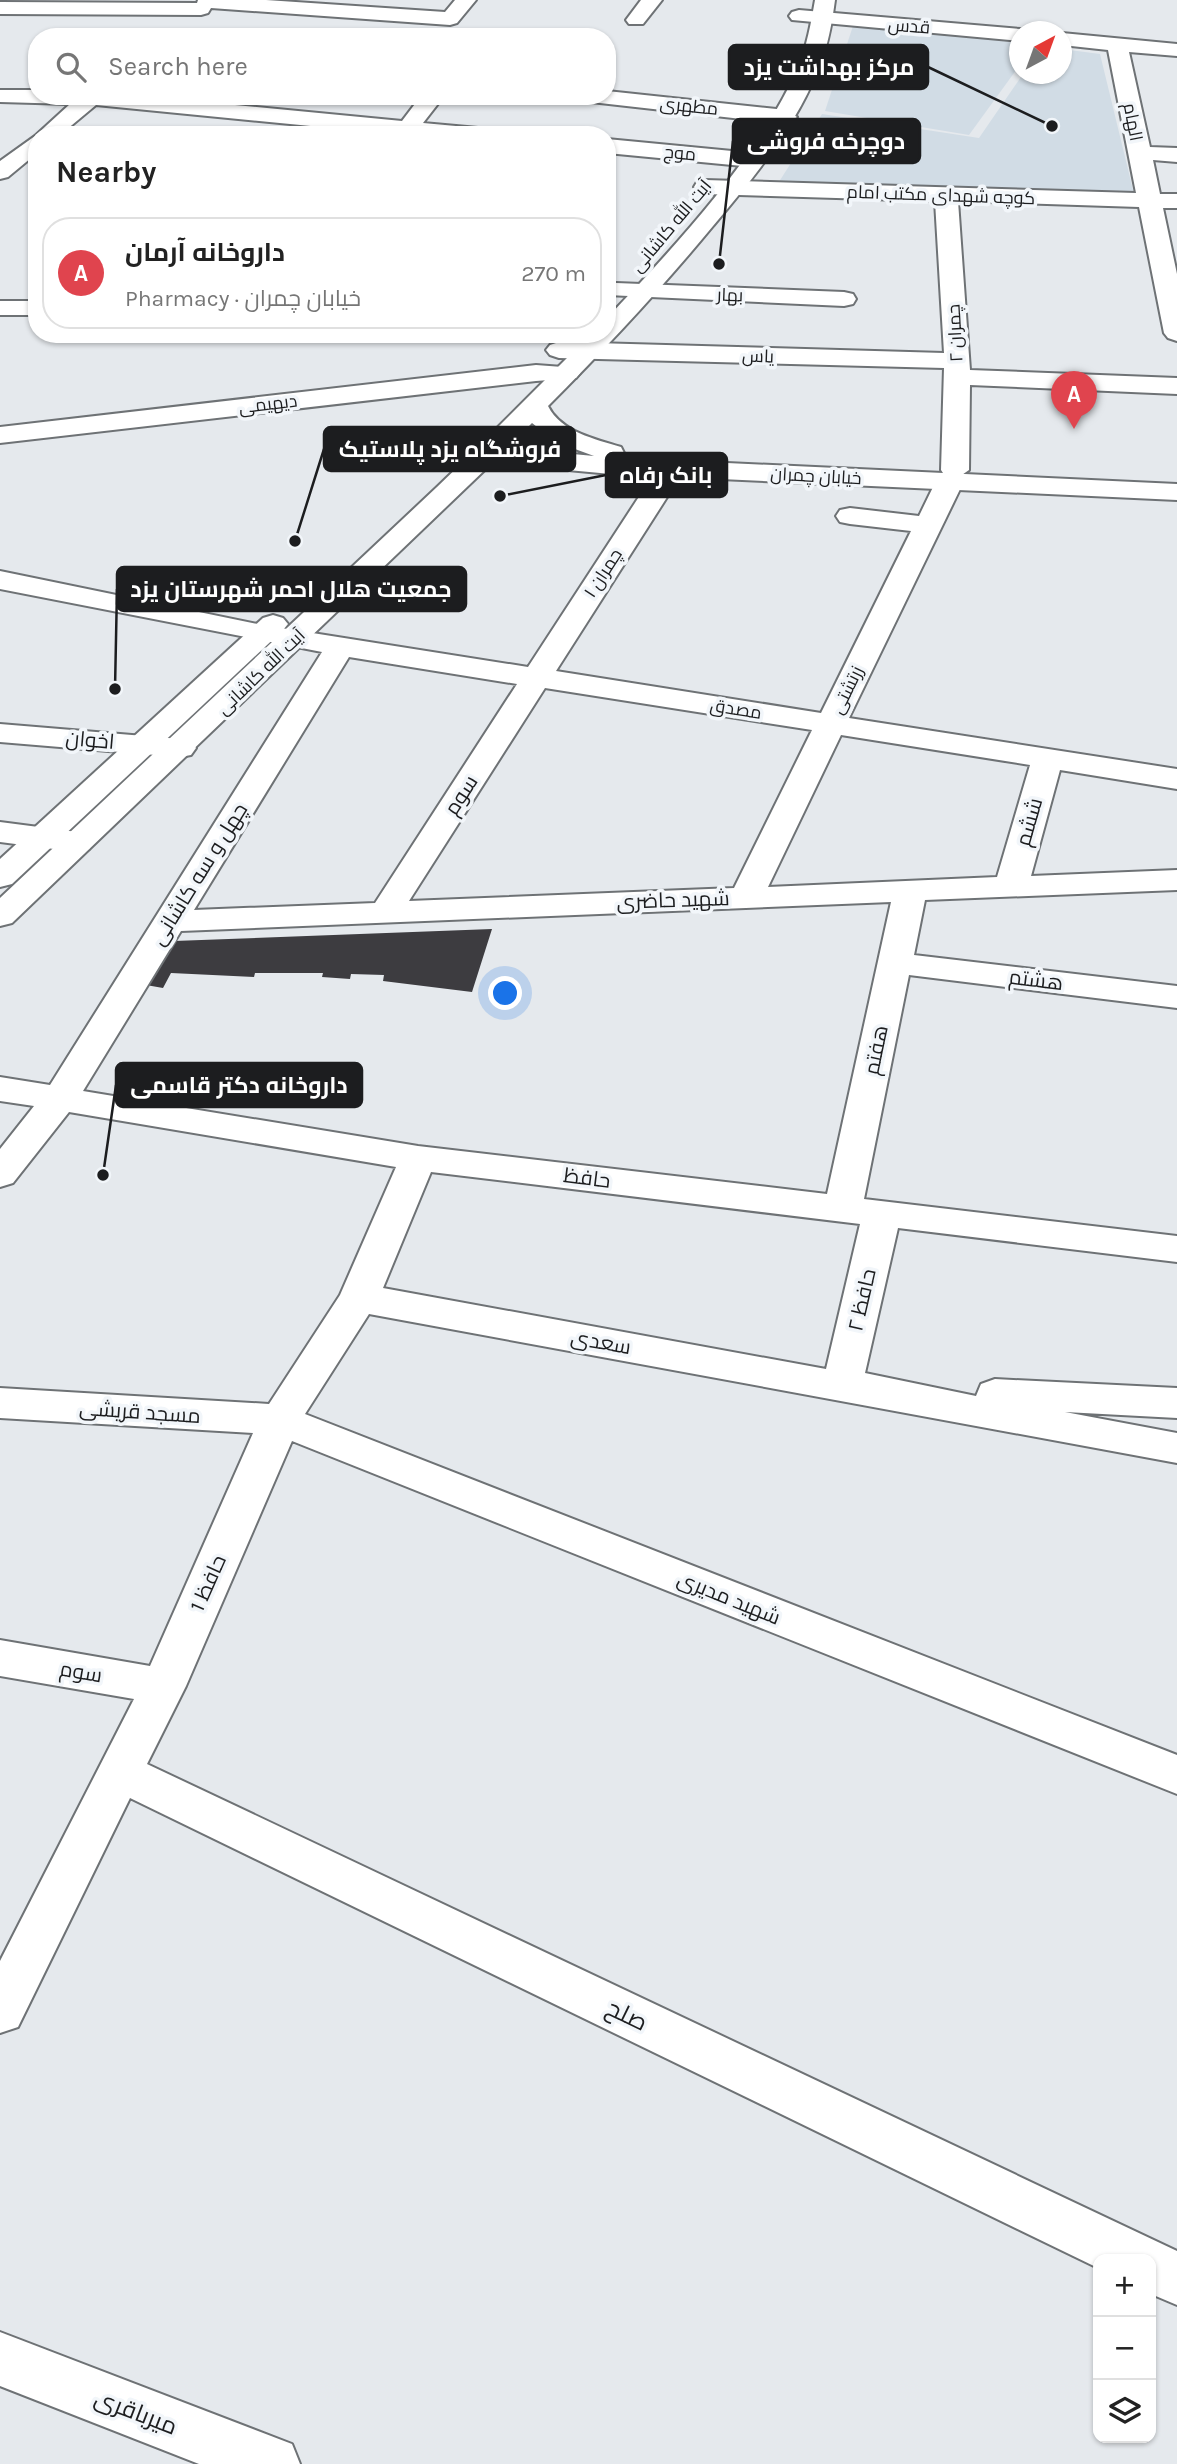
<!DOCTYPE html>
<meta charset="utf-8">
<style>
:root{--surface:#fff;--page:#f2f2f2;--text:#222;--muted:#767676;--line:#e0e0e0;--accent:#d93025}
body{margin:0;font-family:Karla,Cairo,sans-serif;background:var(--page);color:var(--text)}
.controls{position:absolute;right:21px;bottom:21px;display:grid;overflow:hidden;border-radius:14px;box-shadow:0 2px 5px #0004}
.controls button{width:63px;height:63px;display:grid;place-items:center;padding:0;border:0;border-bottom:2px solid var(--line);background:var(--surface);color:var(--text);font:35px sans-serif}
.compass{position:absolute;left:1009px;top:21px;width:63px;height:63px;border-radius:50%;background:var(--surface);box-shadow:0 2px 5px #0004;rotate:41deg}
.you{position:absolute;left:506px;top:994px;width:24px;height:24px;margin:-18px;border:5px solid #fff;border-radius:50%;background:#1a73e8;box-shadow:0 0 0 10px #1a73e833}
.badge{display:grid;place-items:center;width:46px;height:46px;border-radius:50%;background:var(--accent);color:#fff;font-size:23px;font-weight:700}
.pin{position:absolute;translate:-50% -58px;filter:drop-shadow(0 2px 4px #0008)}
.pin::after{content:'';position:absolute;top:37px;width:24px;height:21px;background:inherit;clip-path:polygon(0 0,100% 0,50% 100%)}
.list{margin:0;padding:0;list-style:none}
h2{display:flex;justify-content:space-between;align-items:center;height:91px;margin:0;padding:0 28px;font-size:30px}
h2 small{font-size:23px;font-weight:400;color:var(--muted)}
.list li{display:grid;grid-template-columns:46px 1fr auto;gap:21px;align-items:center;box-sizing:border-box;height:112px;margin:0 14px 14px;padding:0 14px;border:2px solid var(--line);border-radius:28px}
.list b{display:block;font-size:26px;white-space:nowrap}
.list p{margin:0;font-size:23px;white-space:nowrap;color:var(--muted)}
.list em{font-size:23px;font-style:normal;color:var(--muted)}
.icon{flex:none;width:38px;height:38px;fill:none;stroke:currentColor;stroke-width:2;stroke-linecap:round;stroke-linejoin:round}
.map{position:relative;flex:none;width:1177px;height:2464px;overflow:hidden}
.search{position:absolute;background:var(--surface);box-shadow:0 2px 5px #0004;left:28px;top:28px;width:588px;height:77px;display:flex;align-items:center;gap:18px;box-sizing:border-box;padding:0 24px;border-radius:28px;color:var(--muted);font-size:26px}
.panel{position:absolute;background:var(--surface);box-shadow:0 2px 5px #0004;left:28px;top:126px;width:588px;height:217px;border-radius:28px}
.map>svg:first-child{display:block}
</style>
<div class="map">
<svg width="1177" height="2464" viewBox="0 0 1177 2464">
<rect width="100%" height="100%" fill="#e5e9ed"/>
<g fill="#d1dce5">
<path d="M853,26l166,16v24l-50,69 -144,-24z"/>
<path d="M1062,49l38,5 34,140 -357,-9 45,-71 157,24 44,-64h39z"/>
</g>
<path fill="#3d3c40" d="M492,929l-20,63 -89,-11 1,-6 -33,-1 -1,5 -28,-2 1,-4h-68l-1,4 -83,-4 -8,15 -17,-3 28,-44z"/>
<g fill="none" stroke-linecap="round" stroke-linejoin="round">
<g stroke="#6e7275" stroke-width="4">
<g id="minor">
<path d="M198,0h68l179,12 10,-12h21l-19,23 -7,2 -239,-17 -3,5 -7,2 -201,-1v-12l197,1z"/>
<path d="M641,0h21l-19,24h-14l-3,-4z"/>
<path d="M799,10l221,19 8,3h-8v9l-228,-21 -3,-4 3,-4z"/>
<path d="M1062,33l115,11v12l-48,-4 21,95 27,1v14l-24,-2 7,34h17v14h-14l14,66v67l-9,-3 -4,-5 -25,-126 -181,-6 12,169 207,8v16l-207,-9 -1,85 -10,7 4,6 -114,235 328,51v20l-117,-19 -29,106 146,-6v20l-252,10 -11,55 263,31v22l-268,-33 -45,224 313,37v26l-279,-34 -33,145 111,23 5,-12 14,-5 182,9v30l-112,-6 112,21v30l-808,-149 -64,100 872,341v39l-885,-353 -106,245 -39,78 1030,487v54l-26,-11v-35h-53v9l-968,-470 -112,229 -18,6v-72l134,-262 -134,-23v-36l150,26 103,-233 -253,-15v-30l269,16 71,-109 56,-128 -327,-55 -56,71 -13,4v-38l34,-43 -34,-5v-24l50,8 272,-433 -322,-63v-18l262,54 266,42 133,-204h20l4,6 -129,202 265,42 90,-182 -61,-7 -10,-2 -4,-6 4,-6 10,-2 69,8 16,-33 10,-7 -4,-6 3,-102 -385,-10 -9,-3 -4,-5 4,-5 9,-3 385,11 -9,-152 -230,-7 -8,-2 -3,-5 3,-5 8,-2 431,13 -28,-143 -46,-5zM349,657l168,27 -142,219 -181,7zM545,688l267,42 -78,158 -325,13zM841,735l189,30 -33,112 -229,10zM891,902l-64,292 -409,-48 -335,-55 98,-160zM431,1172l429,52 -34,145 -443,-81z"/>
<path d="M0,90h37v6h104l261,25 19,-25h23l-21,27 55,5 11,7h-86l-307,-30 -36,30h-23v18l-29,24 -8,2v-18l35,-25 35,-32 -70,-2z"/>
<path d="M607,91l179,19 11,7 -11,7 -195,-22 -11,-6h27z"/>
<path d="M607,139l146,14 11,7 -11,7 -146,-14z"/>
<path d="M616,283l228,9 9,2 3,5 -3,5 -9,2 -237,-11v-10z"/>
<rect x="0" y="301" width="37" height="14"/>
<path d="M536,365l40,3 4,5 -4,5 -40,3 -536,62v-16z"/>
<path d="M0,724l180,15 11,2 5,7 -5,7 -11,2 -180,-15z"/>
<path d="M0,822l77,10 12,3 4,7 -4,7 -12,3 -77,-10z"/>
<path d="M0,2332l292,112 8,20h-101l-199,-78z"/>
</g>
</g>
<g stroke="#6e7275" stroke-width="4">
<g id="major">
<path d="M815,0h20c-3,23 -7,46 -16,67 -23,60 -65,110 -106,159 -52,63 -107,122 -165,180 13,26 47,33 73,41l3,6 -3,5 556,26v16l-566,-26 -119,-11 -480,460 -12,3v-28l437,-411 28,-27 -8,-7 3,-6 19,-1 112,-112h16v-16c65,-68 155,-165 191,-251 9,-21 13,-44 17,-67zM532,423l24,19 38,14 -87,-8z"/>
<path d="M273,615l10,3 5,6 -5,6 -271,254 -12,3v-28l263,-241z"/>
</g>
</g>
<use href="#minor" fill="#fff" fill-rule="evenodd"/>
<use href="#major" fill="#fff" fill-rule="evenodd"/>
</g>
<g text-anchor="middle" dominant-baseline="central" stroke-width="7" stroke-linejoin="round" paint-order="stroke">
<g font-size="18" fill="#1c1d1f" stroke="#f2f6fa">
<text transform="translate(909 26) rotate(5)">قدس</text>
<text transform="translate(689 106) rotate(6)">مطهری</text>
<text transform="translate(1133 122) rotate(79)">الهام</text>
<text transform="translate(680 153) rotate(5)">موج</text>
<text transform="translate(941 195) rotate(2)">کوچه شهدای مکتب امام</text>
<text transform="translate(671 226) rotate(-50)">آیت الله کاشانی</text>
<text transform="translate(730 295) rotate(2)">بهار</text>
<text transform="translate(955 333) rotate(-93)">چمران ۲</text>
<text transform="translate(758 356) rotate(2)">یاس</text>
<text transform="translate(268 404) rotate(-7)">دیهیمی</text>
<text transform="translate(816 476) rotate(3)">خیابان چمران</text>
<text transform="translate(603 573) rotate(-57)">چمران ۱</text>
<text transform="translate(261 672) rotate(-44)">آیت الله کاشانی</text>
<text transform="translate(847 690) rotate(-64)">زرتشتی</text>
<text transform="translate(736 709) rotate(9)">مصدق</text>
</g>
<g font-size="21" fill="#1c1d1f" stroke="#f2f6fa">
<text transform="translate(90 740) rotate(5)">اخوان</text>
<text transform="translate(461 795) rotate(-57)">سوم</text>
<text transform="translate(1029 822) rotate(-74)">ششم</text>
<text transform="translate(199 874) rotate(-58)">چهل و سه کاشانی</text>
<text transform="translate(673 900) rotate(-2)">شهید حاضری</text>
<text transform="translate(1036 980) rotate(7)">هشتم</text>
<text transform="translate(876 1050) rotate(-78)">هفتم</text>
<text transform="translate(587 1178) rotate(7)">حافظ</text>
<text transform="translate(862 1300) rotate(-77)">حافظ ۲</text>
<text transform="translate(601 1342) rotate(10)">سعدی</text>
<text transform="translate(140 1412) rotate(4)">مسجد قریشی</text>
<text transform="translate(208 1583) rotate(-66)">حافظ 1</text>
<text transform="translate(729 1598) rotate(22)">شهید مدیری</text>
<text transform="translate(81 1672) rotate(10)">سوم</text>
</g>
<g font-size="24" fill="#1c1d1f" stroke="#f2f6fa">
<text transform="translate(627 2015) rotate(26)">صلح</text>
<text transform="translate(136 2412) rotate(21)">میرباقری</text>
</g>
</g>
<path fill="none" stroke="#1c1d1f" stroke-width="2.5" d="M1052 126L928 67M719 264L733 141M295 541L324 449M500 496L606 475M115 689L117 589M103 1175L116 1085"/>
<g fill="#1c1d1f" stroke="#f2f6fa" stroke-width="2.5">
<circle cx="1052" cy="126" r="7"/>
<circle cx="719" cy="264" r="7"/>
<circle cx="295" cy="541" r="7"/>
<circle cx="500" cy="496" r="7"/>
<circle cx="115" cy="689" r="7"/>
<circle cx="103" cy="1175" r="7"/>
</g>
<g fill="#1c1d1f" stroke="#1c1d1f" stroke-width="2.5">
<rect x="729" y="45" width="199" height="44" rx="7"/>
<rect x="733" y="119" width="187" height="44" rx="7"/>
<rect x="324" y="427" width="251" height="44" rx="7"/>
<rect x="606" y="453" width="121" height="44" rx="7"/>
<rect x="117" y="567" width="349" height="44" rx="7"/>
<rect x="116" y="1063" width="246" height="44" rx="7"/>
</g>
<g font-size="23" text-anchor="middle" font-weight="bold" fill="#fff">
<text x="829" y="75">مرکز بهداشت یزد</text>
<text x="826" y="149">دوچرخه فروشی</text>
<text x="450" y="457">فروشگاه یزد پلاستیک</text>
<text x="666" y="483">بانک رفاه</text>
<text x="291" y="597">جمعیت هلال احمر شهرستان یزد</text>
<text x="239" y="1093">داروخانه دکتر قاسمی</text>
</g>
</svg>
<div class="controls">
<button>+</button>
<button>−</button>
<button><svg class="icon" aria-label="layers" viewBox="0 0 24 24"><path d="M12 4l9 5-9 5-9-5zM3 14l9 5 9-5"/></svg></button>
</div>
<svg class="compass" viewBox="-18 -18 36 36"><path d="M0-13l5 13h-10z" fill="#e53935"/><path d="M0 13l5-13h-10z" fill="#767676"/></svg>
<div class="you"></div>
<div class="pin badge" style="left:1074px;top:429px;background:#e0444e">A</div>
<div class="search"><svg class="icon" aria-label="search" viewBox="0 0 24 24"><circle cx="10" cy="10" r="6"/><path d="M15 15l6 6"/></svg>Search here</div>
<section class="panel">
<h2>Nearby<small></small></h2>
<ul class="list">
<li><span class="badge" style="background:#e0444e">A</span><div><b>داروخانه آرمان</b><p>Pharmacy · خیابان چمران</p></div><em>270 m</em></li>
</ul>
</section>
</div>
